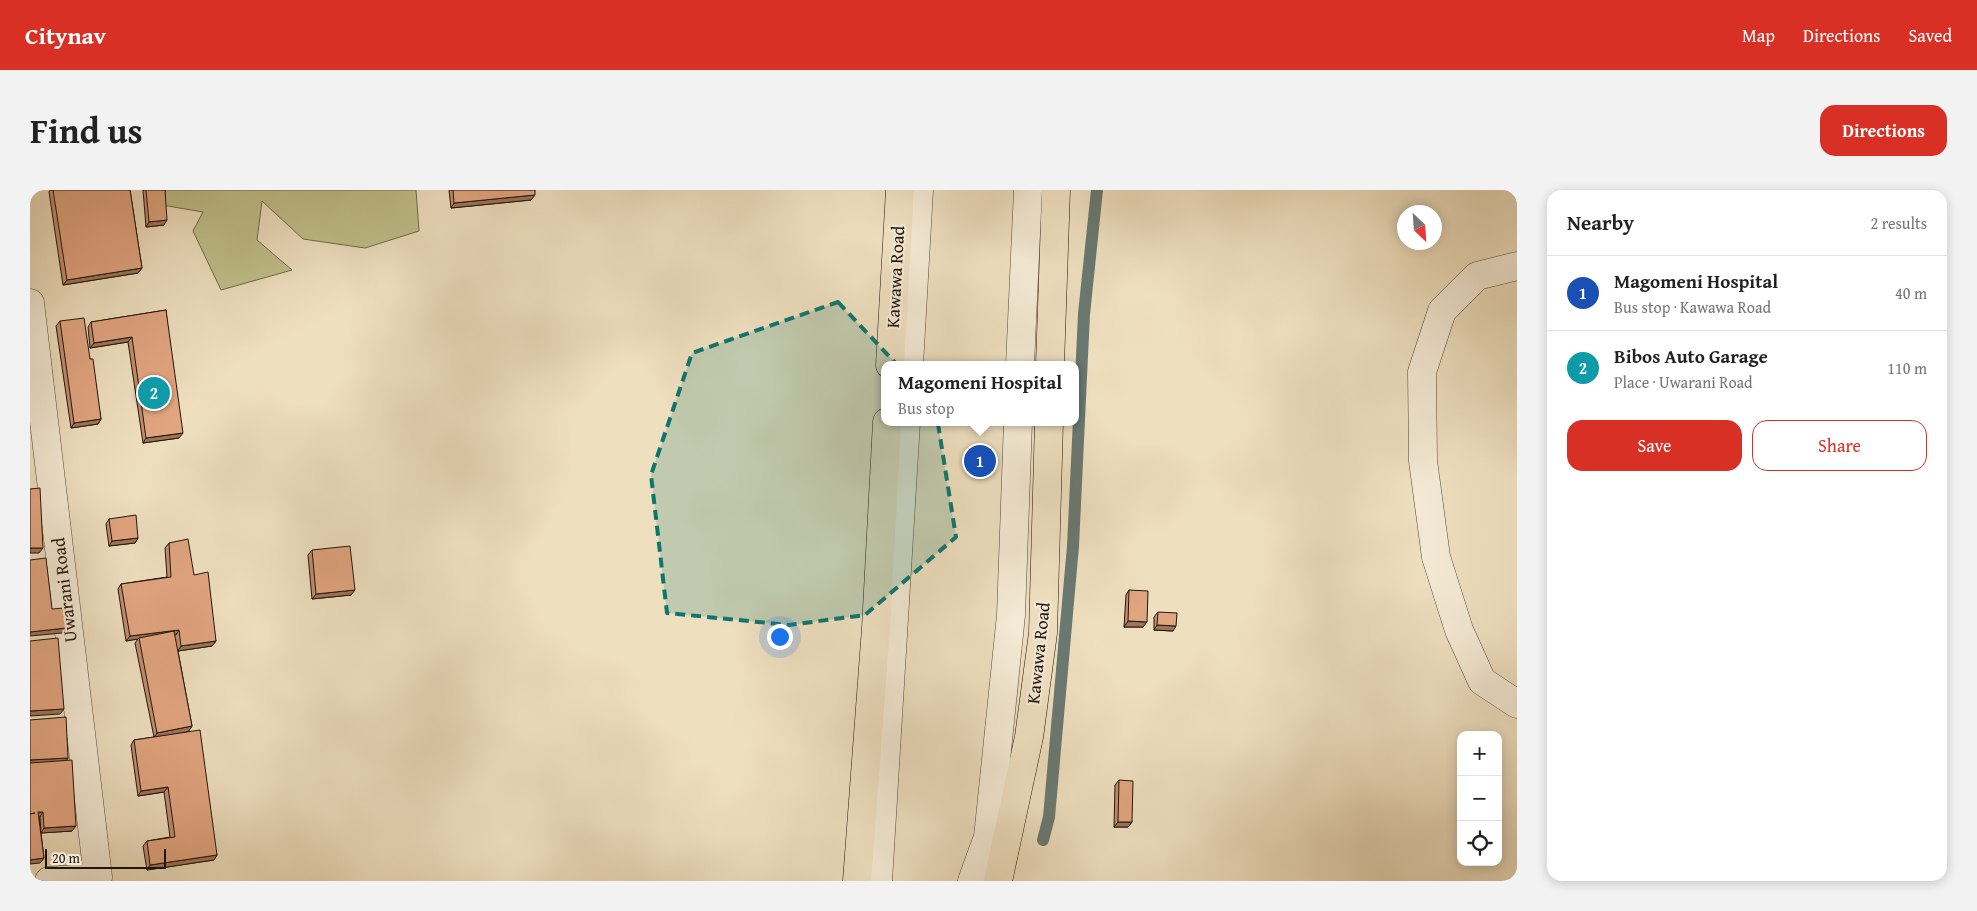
<!DOCTYPE html>
<meta charset="utf-8">
<style>
:root{--surface:#fff;--page:#f2f2f2;--text:#222;--muted:#767676;--line:#e0e0e0;--accent:#d93025}
body{margin:0;font-family:"Gentium Book Plus",serif;background:var(--page);color:var(--text)}
.controls{position:absolute;right:15px;bottom:15px;display:grid;overflow:hidden;border-radius:10px;box-shadow:0 2px 12px #0003}
.controls button{width:45px;height:45px;display:grid;place-items:center;padding:0;border:0;border-bottom:1px solid var(--line);background:var(--surface);color:var(--text);font:25px sans-serif}
.compass{position:absolute;left:1367px;top:15px;width:45px;height:45px;border-radius:50%;background:var(--surface);box-shadow:0 2px 12px #0003;rotate:155deg}
.scale{position:absolute;left:15px;bottom:12px;width:121px;box-sizing:border-box;padding-left:5px;border:2px solid #21150e;border-top:0;font-size:14px;line-height:18px;white-space:nowrap;color:#21150e;-webkit-text-stroke:4px #f4ead5;paint-order:stroke}
.you{position:absolute;left:749px;top:446px;width:18px;height:18px;margin:-12px;border:4px solid #fff;border-radius:50%;background:#1a73e8;box-shadow:0 0 0 8px #1a73e833}
.badge{display:grid;place-items:center;width:32px;height:32px;border-radius:50%;background:var(--accent);color:#fff;font-size:16px;font-weight:700}
.pin{position:absolute;translate:-50% -50%;border:2px solid #fff;box-shadow:0 1px 5px #0006}
.popup{position:absolute;left:851px;top:171px;width:198px;height:65px;box-sizing:border-box;display:grid;place-content:center;border-radius:10px;background:var(--surface);filter:drop-shadow(0 1px 4px #0005);font-size:16px;white-space:nowrap;color:var(--muted)}
.popup b{font-size:19px;color:var(--text)}
.popup::after{content:'';position:absolute;left:50%;top:100%;margin-left:-10px;border:10px solid transparent;border-top-color:var(--surface)}
.list{margin:0;padding:0;list-style:none}
h2{display:flex;justify-content:space-between;align-items:center;height:65px;margin:0;padding:0 20px;font-size:21px}
h2 small{font-size:16px;font-weight:400;color:var(--muted)}
.list li{display:grid;grid-template-columns:32px 1fr auto;gap:15px;align-items:center;box-sizing:border-box;height:75px;padding:0 20px;border-top:1px solid var(--line)}
.list b{display:block;font-size:19px;white-space:nowrap}
.list p{margin:0;font-size:16px;white-space:nowrap;color:var(--muted)}
.list em{font-size:16px;font-style:normal;color:var(--muted)}
.actions{display:flex;gap:10px;padding:15px 20px}
.actions a{flex:1;padding:11px 0;border:1px solid var(--accent);border-radius:15px;text-align:center;font-size:18px;color:var(--accent)}
.actions .main{background:var(--accent);color:#fff}
.icon{flex:none;width:28px;height:28px;fill:none;stroke:currentColor;stroke-width:2;stroke-linecap:round;stroke-linejoin:round}
.map{position:relative;flex:none;width:1487px;height:691px;overflow:hidden;border-radius:15px}
header{display:flex;align-items:center;gap:30px;box-sizing:border-box;height:70px;padding:0 25px;background:var(--accent);color:#fff}
header strong{font-size:24px}
nav{display:flex;gap:28px;margin-inline-start:auto;font-size:18px}
.intro{display:flex;align-items:center;justify-content:space-between;box-sizing:border-box;height:120px;padding:0 30px}
h1{margin:0;font-size:35px}
.button{padding:12px 22px;border-radius:15px;background:var(--accent);color:#fff;font-size:18px;font-weight:700}
main{display:flex;gap:30px;padding:0 30px}
aside{flex:1;background:var(--surface);border-radius:15px;box-shadow:0 2px 12px #0003}
.map>svg:first-child{display:block}
</style>
<header>
<strong>Citynav</strong>
<nav><a>Map</a><a>Directions</a><a>Saved</a></nav>
</header>
<div class="intro"><h1>Find us</h1><a class="button">Directions</a></div>
<main>
<div class="map">
<svg width="1487" height="691" viewBox="0 0 1487 691">
<rect width="100%" height="100%" fill="#eedfbf"/>
<filter id="stains"><feTurbulence type="fractalNoise" baseFrequency=".004" numOctaves="4"/><feColorMatrix values="0 0 0 0 .2 0 0 0 0 .09 0 0 0 0 .02 0 0 0 .5 -.17"/></filter>
<radialGradient id="worn" r=".72"><stop offset=".6" stop-color="#630" stop-opacity="0"/><stop offset="1" stop-color="#630" stop-opacity=".3"/></radialGradient>
<path fill="#c0c08c" stroke="#706a4d" d="M125,0h261l3,41 -54,17 -62,-9 -41,-38 -5,39 35,30 -71,20 -28,-59 10,-19 -41,-7z"/>
<g fill="none" stroke-linecap="round" stroke-linejoin="round">
<path stroke="#697972" stroke-width="12" d="M1013,650l6,-23 24,-271 11,-232 13,-124"/>
<g stroke="#54483a" stroke-width="29">
<g id="minor">
<path d="M1487,76l-40,10 -35,35 -20,61 1,89 13,96 23,73 23,51 35,23"/>
<path d="M0,113l68,574 -49,4"/>
<path d="M879,175l10,-175"/>
<path d="M990,175l8,-175"/>
<path d="M848,691l28,-459"/>
<path d="M942,691l16,-44 23,-222 7,-193"/>
</g>
</g>
<g stroke="#21150e" stroke-width="29">
<g id="major">
<path d="M860,175l10,-175"/>
<path d="M1020,175l6,-175"/>
<path d="M827,691l19,-253 11,-206"/>
<path d="M968,691l31,-144 14,-104 6,-211"/>
</g>
</g>
<use href="#minor" stroke="#f4ead5" stroke-width="28"/>
<use href="#major" stroke="#eedfbf" stroke-width="28"/>
</g>
<g fill="#c28e6e" stroke="#21150e" fill-rule="evenodd">
<path d="M20,0h80l12,78 -4,5 -75,12 -14,-93z"/>
<path d="M113,0h22l-1,35 -18,2z"/>
<path d="M419,0h86l-4,10 -80,8z"/>
<path d="M136,120l13,128 -36,5 -15,-101 -38,6 -2,-21 3,-5z"/>
<path d="M30,131l30,38 11,60 -3,5 -27,4 -15,-102z"/>
<path d="M79,329l29,19 -3,5 -26,3 -3,-22z"/>
<path d="M139,353l25,32 22,66 -4,5 -34,5 14,75 -4,6 -12,2 41,121 -3,5 -67,10 -4,-24 4,-5 23,-4 -6,-45 -26,4 -7,-51 3,-5 20,-3 -19,-94 3,-4 -12,2 -8,-52 3,-5 46,-7 -2,-29z"/>
<path d="M282,360l39,45 -39,4 -4,-44z"/>
<path d="M1099,400l14,37h-19l2,-32z"/>
<path d="M1128,422l15,19 -19,-1v-13z"/>
<path d="M0,530l38,38 -2,3 6,70 -31,2 3,25 -4,5zM9,627h1l1,16z"/>
<path d="M1089,590l13,42 -4,5h-14l1,-42z"/>
</g>
<g fill="#9e745a" stroke="#21150e">
<path d="M505,5l-4,5 -80,8 3,-5z"/>
<path d="M137,30l-3,5 -18,2 3,-5z"/>
<path d="M112,78l-4,5 -75,12 4,-5z"/>
<path d="M102,147l-4,5 -38,6 4,-5z"/>
<path d="M71,229l-3,5 -27,4 3,-5z"/>
<path d="M153,243l-4,5 -36,5 3,-5z"/>
<path d="M108,348l-3,5 -26,3 3,-5z"/>
<path d="M0,358h13l-4,5h-9z"/>
<path d="M325,400l-4,5 -39,4 4,-5z"/>
<path d="M1098,431l19,1 -4,5h-19z"/>
<path d="M1127,435l19,1 -3,5 -19,-1z"/>
<path d="M36,438l-4,5 -32,3v-4z"/>
<path d="M149,440l-3,5 -37,4v-1l-1,1 -12,2 4,-5z"/>
<path d="M186,451l-4,5 -34,5 3,-5z"/>
<path d="M34,519l-4,5 -30,2v-5z"/>
<path d="M162,536l-4,6 -34,6 3,-5z"/>
<path d="M38,568l-3,5 -35,2v-5z"/>
<path d="M138,597l-4,5 -26,4 3,-5z"/>
<path d="M8,622h5l-3,5h-6z"/>
<path d="M1088,632h14l-4,5h-14z"/>
<path d="M46,636l-4,5 -31,2 3,-5z"/>
<path d="M187,665l-3,5 -67,10 3,-5z"/>
<path d="M14,668l-4,5 -10,1v-4z"/>
</g>
<g fill="#e1a580" stroke="#21150e">
<path d="M23,0h77l12,78 -75,12z"/>
<path d="M116,0h19l2,30 -18,2z"/>
<path d="M423,0h82v5l-81,8z"/>
<path d="M136,120l17,123 -37,5 -14,-101 -38,6 -3,-21z"/>
<path d="M54,128l6,41h3l8,60 -27,4 -14,-102z"/>
<path d="M10,298l3,60h-13v-59z"/>
<path d="M106,325l2,23 -26,3 -3,-22z"/>
<path d="M158,349l6,36 14,-3 8,69 -35,5 -2,-16 -49,6 -9,-52 50,-7 -2,-34z"/>
<path d="M320,356l5,44 -39,4 -4,-44z"/>
<path d="M16,368l6,51 12,-1 2,20 -36,4v-72z"/>
<path d="M1099,400l19,1 -1,31 -19,-1z"/>
<path d="M1128,422l19,1 -1,13 -19,-1z"/>
<path d="M144,441l18,95 -35,7 -18,-95z"/>
<path d="M28,448l6,71 -34,2v-70z"/>
<path d="M36,527l2,41 -38,2v-40z"/>
<path d="M170,540l17,125 -67,10 -3,-24 28,-4 -7,-50 -27,4 -7,-51z"/>
<path d="M42,570l4,66 -32,2 -1,-16h-5l6,46 -14,2v-46l5,-1 -5,1v-51z"/>
<path d="M1089,590l14,1 -1,41h-14z"/>
</g>
<path fill="#0f766e" fill-opacity="0.2" stroke="#0f766e" stroke-width="4" stroke-dasharray="10 6" stroke-linejoin="round" d="M808,112l97,103 21,132 -91,78 -76,10 -122,-12 -16,-138 41,-122z"/>
<g text-anchor="middle" dominant-baseline="central" stroke-width="4.5" stroke-linejoin="round" paint-order="stroke">
<g font-size="18" fill="#21150e" stroke="#f4ead5">
<text transform="translate(865 87) rotate(-87)">Kawawa Road</text>
<text transform="translate(34 400) rotate(-97)">Uwarani Road</text>
<text transform="translate(1008 463) rotate(-84)">Kawawa Road</text>
</g>
</g>
<rect width="100%" height="100%" filter="url(#stains)"/>
<rect width="100%" height="100%" fill="url(#worn)"/>
</svg>
<div class="controls">
<button>+</button>
<button>−</button>
<button><svg class="icon" aria-label="locate" viewBox="0 0 24 24"><circle cx="12" cy="12" r="6"/><path d="M12 2v4M12 18v4M2 12h4M18 12h4"/></svg></button>
</div>
<svg class="compass" viewBox="-18 -18 36 36"><path d="M0-13l5 13h-10z" fill="#e53935"/><path d="M0 13l5-13h-10z" fill="#767676"/></svg>
<div class="scale">20 m</div>
<div class="you"></div>
<div class="pin badge" style="left:950px;top:271px;background:#1a4fb4">1</div>
<div class="popup"><b>Magomeni Hospital</b>Bus stop</div>
<div class="pin badge" style="left:124px;top:203px;background:#0f9aa8">2</div>
</div>
<aside>
<h2>Nearby<small>2 results</small></h2>
<ul class="list">
<li><span class="badge" style="background:#1a4fb4">1</span><div><b>Magomeni Hospital</b><p>Bus stop · Kawawa Road</p></div><em>40 m</em></li>
<li><span class="badge" style="background:#0f9aa8">2</span><div><b>Bibos Auto Garage</b><p>Place · Uwarani Road</p></div><em>110 m</em></li>
</ul>
<div class="actions"><a class="main">Save</a><a>Share</a></div>
</aside>
</main>
